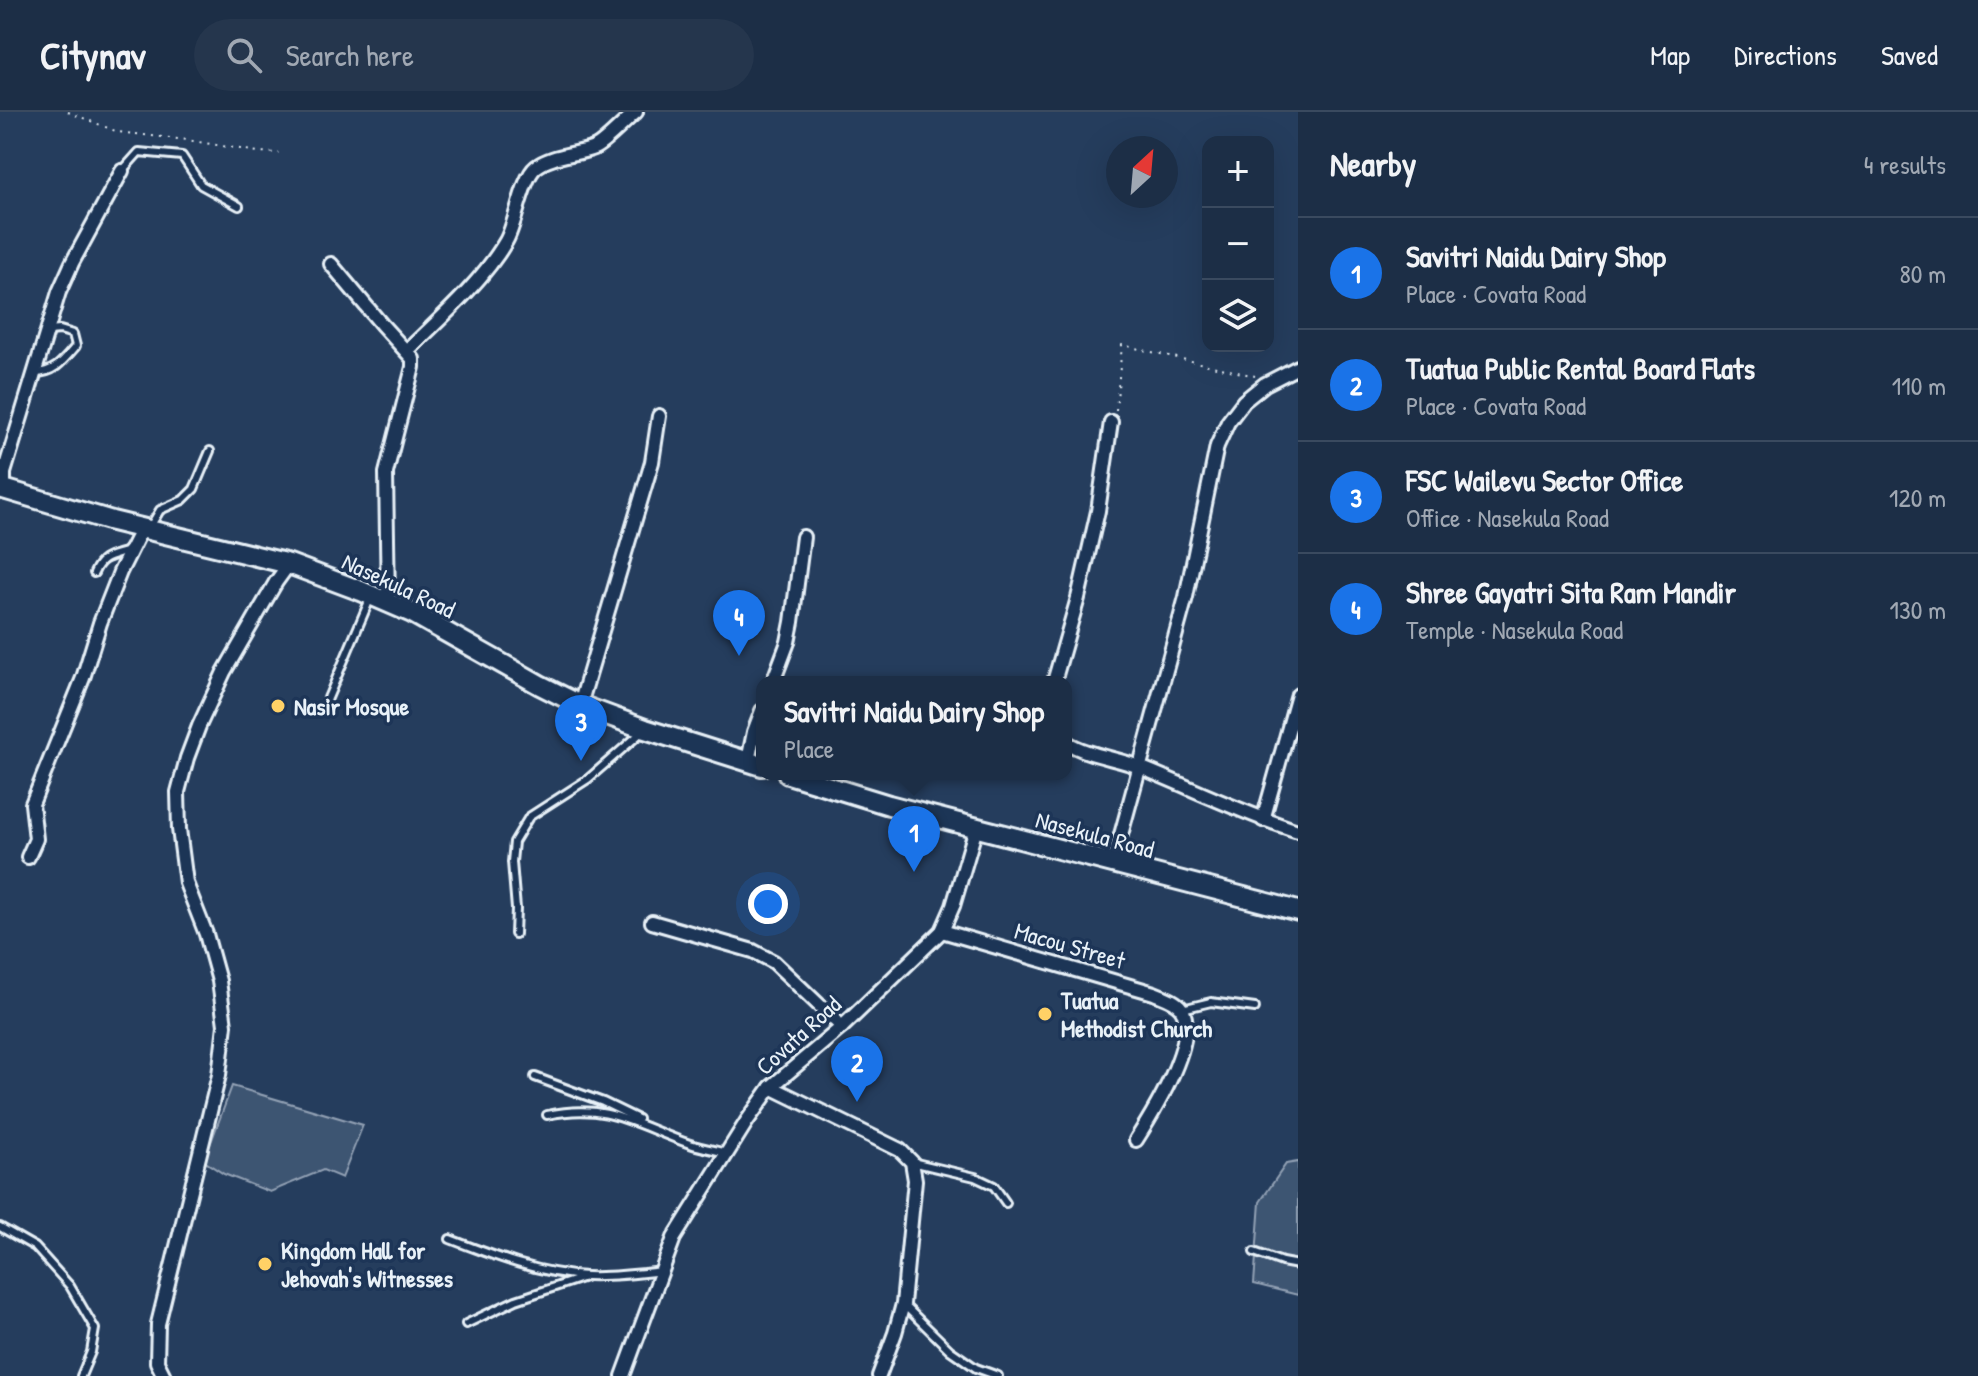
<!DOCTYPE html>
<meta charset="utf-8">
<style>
:root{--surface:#1c2e46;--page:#25364d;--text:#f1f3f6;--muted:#a0a8b3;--line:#3a4a5f;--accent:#1a73e8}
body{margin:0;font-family:"Patrick Hand",sans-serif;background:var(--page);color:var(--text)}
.controls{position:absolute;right:24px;top:24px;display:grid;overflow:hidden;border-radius:16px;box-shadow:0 8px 32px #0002}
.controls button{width:72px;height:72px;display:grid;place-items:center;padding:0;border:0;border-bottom:2px solid var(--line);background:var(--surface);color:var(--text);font:40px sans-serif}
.compass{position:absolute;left:1106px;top:24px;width:72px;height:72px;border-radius:50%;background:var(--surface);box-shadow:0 8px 32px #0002;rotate:26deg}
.you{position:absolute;left:768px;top:792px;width:28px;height:28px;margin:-20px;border:6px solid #fff;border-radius:50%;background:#1a73e8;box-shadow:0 0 0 12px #1a73e833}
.badge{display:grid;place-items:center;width:52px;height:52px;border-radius:50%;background:var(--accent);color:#fff;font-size:26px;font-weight:700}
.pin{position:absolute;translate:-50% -66px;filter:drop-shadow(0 2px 4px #0008)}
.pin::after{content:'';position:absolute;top:42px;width:28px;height:24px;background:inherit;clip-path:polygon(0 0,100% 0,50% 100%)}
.popup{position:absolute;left:756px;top:564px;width:316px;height:104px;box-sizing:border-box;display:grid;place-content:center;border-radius:16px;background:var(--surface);filter:drop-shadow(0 2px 6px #0005);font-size:26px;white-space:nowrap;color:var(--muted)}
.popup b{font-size:30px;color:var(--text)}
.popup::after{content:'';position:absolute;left:50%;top:100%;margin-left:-16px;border:16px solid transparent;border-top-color:var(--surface)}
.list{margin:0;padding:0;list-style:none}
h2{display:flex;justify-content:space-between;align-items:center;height:104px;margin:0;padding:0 32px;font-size:34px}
h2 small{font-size:26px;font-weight:400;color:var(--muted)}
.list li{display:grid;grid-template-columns:52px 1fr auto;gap:24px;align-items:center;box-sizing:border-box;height:112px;padding:0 32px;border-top:2px solid var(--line)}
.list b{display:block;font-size:30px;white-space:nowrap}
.list p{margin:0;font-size:26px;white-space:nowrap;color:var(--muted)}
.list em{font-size:26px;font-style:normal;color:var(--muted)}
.icon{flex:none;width:44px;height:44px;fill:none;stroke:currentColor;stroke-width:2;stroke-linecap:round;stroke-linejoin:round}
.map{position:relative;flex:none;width:1298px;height:1264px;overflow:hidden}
header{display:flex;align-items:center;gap:48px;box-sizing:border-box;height:112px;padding:0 40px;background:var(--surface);border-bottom:2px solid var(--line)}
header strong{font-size:38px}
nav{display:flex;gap:44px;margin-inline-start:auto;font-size:28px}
.search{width:560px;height:72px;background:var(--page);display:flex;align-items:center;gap:20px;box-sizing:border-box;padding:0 28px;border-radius:44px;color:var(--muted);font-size:30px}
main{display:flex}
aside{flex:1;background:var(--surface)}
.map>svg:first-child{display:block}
</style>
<header>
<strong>Citynav</strong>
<div class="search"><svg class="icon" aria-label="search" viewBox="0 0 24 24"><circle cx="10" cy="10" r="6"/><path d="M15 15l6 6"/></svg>Search here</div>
<nav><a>Map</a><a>Directions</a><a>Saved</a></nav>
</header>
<main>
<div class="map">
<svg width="1298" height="1264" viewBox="0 0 1298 1264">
<rect width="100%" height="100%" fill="#253d5d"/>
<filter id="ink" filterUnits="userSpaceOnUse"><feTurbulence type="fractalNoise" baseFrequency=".0125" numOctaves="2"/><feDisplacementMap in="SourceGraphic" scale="16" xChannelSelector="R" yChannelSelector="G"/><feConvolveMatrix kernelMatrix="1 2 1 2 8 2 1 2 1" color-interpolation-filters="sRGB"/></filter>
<g filter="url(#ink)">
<g fill="#3e5472" stroke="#93a2b5" stroke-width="2">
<path d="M232,974l131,39 -21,53 -19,-8 -53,22 -46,-18 -20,-13z"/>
<path d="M1298,1050v133l-44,-11 6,-82 26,-38z"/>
</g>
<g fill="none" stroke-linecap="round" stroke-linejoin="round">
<g stroke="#e8f1f8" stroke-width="12">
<g id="service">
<path d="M122,59l17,-19 43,4 19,29 38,21"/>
<path d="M35,261c20,0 29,-13 41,-27l-3,-12 -13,-4 -11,1"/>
<path d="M150,415l10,-17 23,-10 11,-11 16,-38"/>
<path d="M94,461c7,-16 15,-16 31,-21l3,-3"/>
<path d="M328,586l42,-99"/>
<path d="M515,822l1,-25 -4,-47 2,-20 15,-25 59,-38 55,-48"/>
<path d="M1182,897l29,-7 44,6"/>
<path d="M535,965l68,25 35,17"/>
<path d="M547,1003c62,-13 88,10 143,29 12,4 25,6 37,9"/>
<path d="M912,1050l63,15 19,9 12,17"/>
<path d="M0,1115l35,20 35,39 25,43 -4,23 -10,24"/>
<path d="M450,1127c44,17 90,35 137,37 25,1 50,-2 75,-5"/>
<path d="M1254,1140l28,10 16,3"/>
<path d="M903,1192l47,46 26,18 22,8"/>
<path d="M466,1212l50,-24 69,-23"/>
</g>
</g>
<g stroke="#e8f1f8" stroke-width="18">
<g id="minor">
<path d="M331,152l51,61 31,34v8l-27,106 2,130"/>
<path d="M407,239c33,-32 76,-70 99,-110 10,-17 16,-63 30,-74 15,-12 40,-12 58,-19 10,-4 32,-28 42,-36"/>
<path d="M4,377v-16l55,-181 13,-29 50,-92"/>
<path d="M773,570l15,-40 4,-20 11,-85"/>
<path d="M1054,570l24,-84 20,-87 13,-89"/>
<path d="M580,593l72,-243 7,-46"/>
<path d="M1066,630c22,14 52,16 76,26 52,21 102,46 156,63"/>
<path d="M748,649l6,-29 8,-21"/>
<path d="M1263,708l35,-125"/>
<path d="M28,745l8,-18 -4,-35 51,-126 17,-55 20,-51 22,-44"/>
<path d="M1113,752l73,-267 31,-151 11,-24 16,-21 21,-17 33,-17"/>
<path d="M652,810l101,29 21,11 68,65"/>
<path d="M942,819l212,62c9,4 21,7 27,15 20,29 -29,107 -45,132"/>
<path d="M771,975l129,63 12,12 3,18 -12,124 -8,29 -16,43"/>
<path d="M164,1264l-7,-14 1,-38 61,-249 6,-50 -6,-44 -13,-47 -20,-51 -7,-54 -1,-37 9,-34 12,-32 25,-54 52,-90 13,-18"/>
<path d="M623,1264l51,-138 73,-117 24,-34 71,-60 100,-96 11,-25 23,-78"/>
</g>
</g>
<g stroke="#e8f1f8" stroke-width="24">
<g id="secondary">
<path d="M0,376l112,33 177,43 72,27 51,22 128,72 40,20 65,24 117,37"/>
<path d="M788,662l101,31 409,106"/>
</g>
</g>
<g stroke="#e8f1f8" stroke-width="2" stroke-dasharray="2 6" stroke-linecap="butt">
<path d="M68,0l50,20 69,8 71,12 21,1"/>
<path d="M1116,298l6,-65 133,31"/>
</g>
<use href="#service" stroke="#1d3557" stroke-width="6"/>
<use href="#minor" stroke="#1d3557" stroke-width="12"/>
<use href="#secondary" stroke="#1d3557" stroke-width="18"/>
</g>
</g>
<g fill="#ffd166" stroke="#1d3557" stroke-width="3">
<circle cx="278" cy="594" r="8"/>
<circle cx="1045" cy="902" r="8"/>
<circle cx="265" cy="1152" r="8"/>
</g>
<g text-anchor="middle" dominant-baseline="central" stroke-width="7" stroke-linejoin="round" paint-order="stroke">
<g font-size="24" fill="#e8f1f8" stroke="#1d3557">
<text transform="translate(399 473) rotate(25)">Nasekula Road</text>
<text transform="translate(1095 722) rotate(15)">Nasekula Road</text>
<text transform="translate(1070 833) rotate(16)">Macou Street</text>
<text transform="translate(798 923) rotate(-42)">Covata Road</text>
</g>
<g font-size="24" font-weight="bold" fill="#e8f1f8" stroke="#1d3557" text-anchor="start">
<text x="294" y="594">Nasir Mosque</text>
<text x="1061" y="888">Tuatua<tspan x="1061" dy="28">Methodist Church</tspan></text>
<text x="281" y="1138">Kingdom Hall for<tspan x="281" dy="28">Jehovah's Witnesses</tspan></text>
</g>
</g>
</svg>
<div class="controls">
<button>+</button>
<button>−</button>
<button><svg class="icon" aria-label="layers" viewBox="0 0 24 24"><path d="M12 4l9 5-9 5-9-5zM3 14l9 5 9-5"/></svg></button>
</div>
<svg class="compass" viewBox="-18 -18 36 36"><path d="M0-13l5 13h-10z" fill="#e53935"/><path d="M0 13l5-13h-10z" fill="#a0a8b3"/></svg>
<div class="you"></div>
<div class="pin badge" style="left:914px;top:760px">1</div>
<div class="popup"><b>Savitri Naidu Dairy Shop</b>Place</div>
<div class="pin badge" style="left:857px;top:990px">2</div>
<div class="pin badge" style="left:581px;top:649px">3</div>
<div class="pin badge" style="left:739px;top:544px">4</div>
</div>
<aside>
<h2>Nearby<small>4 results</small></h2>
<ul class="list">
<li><span class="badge">1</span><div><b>Savitri Naidu Dairy Shop</b><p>Place · Covata Road</p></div><em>80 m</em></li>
<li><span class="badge">2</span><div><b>Tuatua Public Rental Board Flats</b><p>Place · Covata Road</p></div><em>110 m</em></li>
<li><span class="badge">3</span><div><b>FSC Wailevu Sector Office</b><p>Office · Nasekula Road</p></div><em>120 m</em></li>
<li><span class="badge">4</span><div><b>Shree Gayatri Sita Ram Mandir</b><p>Temple · Nasekula Road</p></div><em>130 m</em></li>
</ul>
</aside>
</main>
